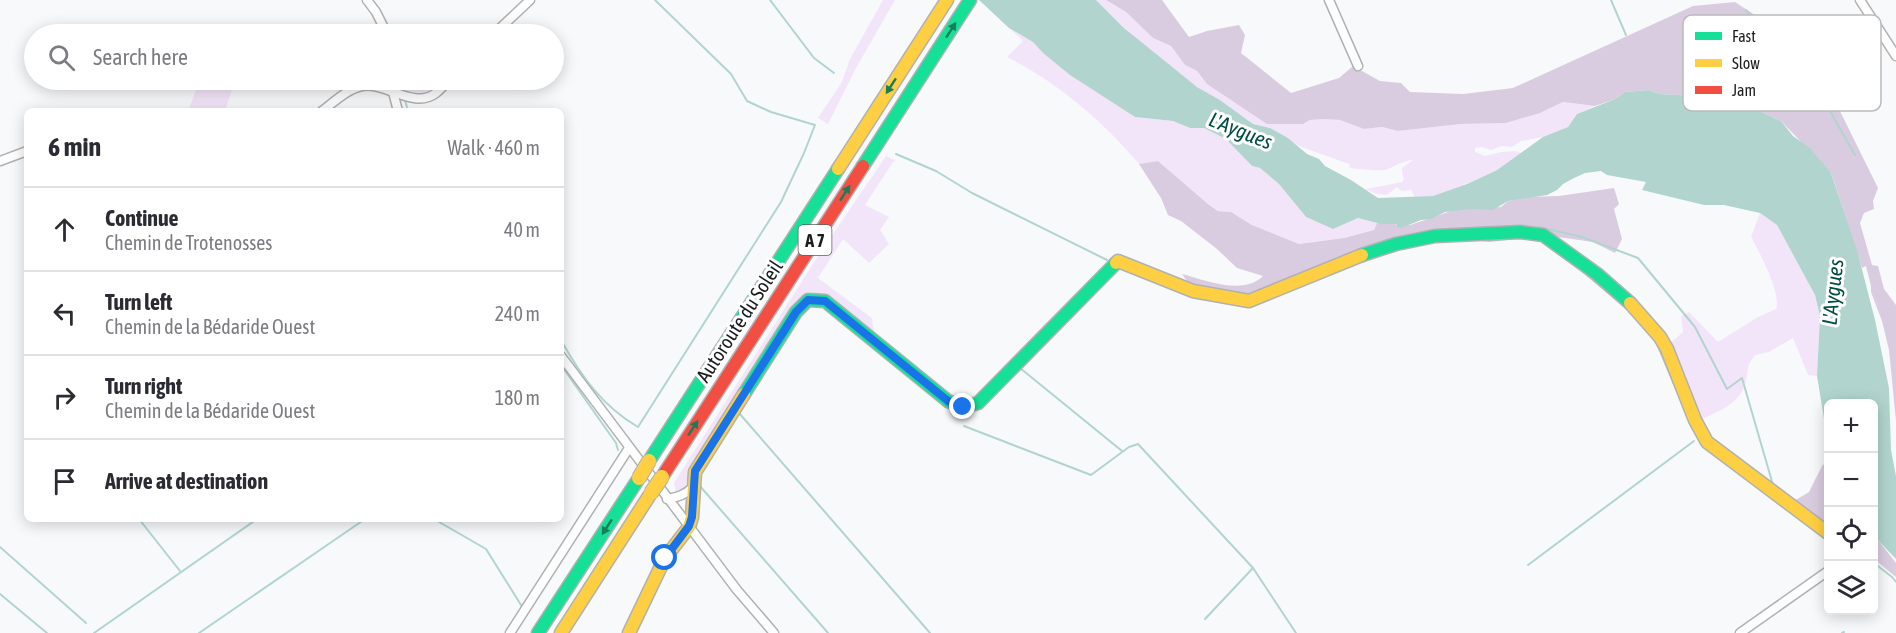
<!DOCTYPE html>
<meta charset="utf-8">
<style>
:root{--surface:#fff;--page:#f2f2f3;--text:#2b2b33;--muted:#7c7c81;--line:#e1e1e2}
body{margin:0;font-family:"Asap Condensed",sans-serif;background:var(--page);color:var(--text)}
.controls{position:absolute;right:18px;bottom:18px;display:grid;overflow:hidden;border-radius:9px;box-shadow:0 3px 15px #0003}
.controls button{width:54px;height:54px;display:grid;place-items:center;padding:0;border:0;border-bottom:2px solid var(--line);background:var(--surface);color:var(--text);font:30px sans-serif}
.stop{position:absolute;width:18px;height:18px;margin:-14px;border:4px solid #1a73e8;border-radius:50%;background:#fff}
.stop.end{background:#1a73e8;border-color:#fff;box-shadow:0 2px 6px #0008}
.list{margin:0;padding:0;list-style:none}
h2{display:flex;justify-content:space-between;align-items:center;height:78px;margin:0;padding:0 24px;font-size:26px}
h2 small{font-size:20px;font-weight:400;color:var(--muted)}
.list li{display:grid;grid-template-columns:39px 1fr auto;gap:18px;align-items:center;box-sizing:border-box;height:84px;padding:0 24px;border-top:2px solid var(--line)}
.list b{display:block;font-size:22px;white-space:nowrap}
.list p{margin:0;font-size:20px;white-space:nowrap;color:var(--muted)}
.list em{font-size:20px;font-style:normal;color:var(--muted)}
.icon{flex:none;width:33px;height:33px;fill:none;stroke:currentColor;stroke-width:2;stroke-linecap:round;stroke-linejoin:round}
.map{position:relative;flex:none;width:1896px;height:633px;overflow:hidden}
.search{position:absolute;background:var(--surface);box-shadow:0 3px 15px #0003;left:24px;top:24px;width:540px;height:66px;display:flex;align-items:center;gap:15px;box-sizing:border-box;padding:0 21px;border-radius:33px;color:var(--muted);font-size:22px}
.panel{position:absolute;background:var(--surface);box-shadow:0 3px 15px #0003;left:24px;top:108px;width:540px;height:414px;border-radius:9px}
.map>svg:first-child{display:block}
</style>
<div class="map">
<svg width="1896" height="633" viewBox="0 0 1896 633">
<rect width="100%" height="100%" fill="#f8f9fb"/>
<g fill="#f3e5f9">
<path d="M883,0h12l-39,68 -28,56 -10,-6 24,-36 8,-23z"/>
<path d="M1096,0h10l20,12 27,26 18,8 14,19 12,6 10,13 80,39 16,1 7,-4 14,-1 16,1 24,9 18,-2 16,4 63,-7 45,-1 34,-10 23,-11 32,4 -18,8 -9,13 -9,5 -16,5 -22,4 -9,6 -10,-1 -11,4 -9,-3 -7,1v4l10,4 16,-4 14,-1 6,2 -24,17 -38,17 -26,9 -18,1 -4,-7c-6,1 -10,2 -14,-3l-10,8 -11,-1 -10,-5 36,-7 2,-3 -2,-6v-5l11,-8c-9,0 -19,7 -28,10 -2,1 -31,-1 -35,-2l-1,-4 -50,-18 -29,-18 -17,-4 -33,-24 -23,-13 -62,-49z"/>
<path d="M1009,28l24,14 10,11 92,64 38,4 17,7h14l22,11 26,27 8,2 19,16 27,33 27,12 25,-11 19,5 -3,7 -30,8 -45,6 -47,-19 -21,-13 -12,-1 -11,-7 -50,-43 -19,3c-36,-43 -82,-82 -132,-107l16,-16z"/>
<path d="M200,80h35l-10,31h-37z"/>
<path d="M401,80h44c-14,13 -25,15 -43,9z"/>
<path d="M886,156l10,5 -3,1 -28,43 24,12 -9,13 9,14 -20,19 -26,-24 -25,39 54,40 2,16 -51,-39 -15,-3 -12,13 -108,170 -4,16 -8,3 -2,-11 144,-227z"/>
<path d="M1760,213l17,12 38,70 5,21 -3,60 -9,-1 -15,-37 -24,14 -14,3c-10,14 -5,10 -9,25 -5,27 -30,30 -48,42l-30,-77 15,-13 -2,-16 8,-4 29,30 40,-25 18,-8c6,-14 -17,-58 -25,-72z"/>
</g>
<g fill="#dacce0">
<path d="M1106,0h56l27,37 18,-6 32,-6 6,10 -4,18 50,40 48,-15 14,-12 27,15 21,2 9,9 53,2 50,-6 180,-82 42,-4 32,21 48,44 17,28 46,93 -5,13 1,8 -10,4 -4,10 12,42 6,1 6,23 12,16v116l-7,-71 -7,-29 -11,-29v-6l-5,-20 -4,2 -27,-84 -4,-11 -50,-52 -49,-23 -16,-1 -6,4 -14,-5 -36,-2 -11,-4 -24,2 -10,7 -20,7 -32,-4 -23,11 -34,10 -45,1 -63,7 -16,-4 -18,2 -24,-9 -16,-1 -14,1 -7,4h-36l-60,-40 -10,-13 -12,-6 -14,-19 -18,-8 -27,-26z"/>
<path d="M1158,161l50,43 10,7 13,1 21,13 47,19 45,-6 30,-8 3,-7 33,2 44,-15 47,-3 7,-6 20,-4 31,-1 55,-8 5,16 -5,5 8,30 -7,14 -22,-11 -35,-5 -37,-9 -86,5 -186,64 -58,-10 -9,-13c23,6 61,22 81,2l-26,-8 -20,-19 -36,-28 -13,-6 -7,-17 -22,-34z"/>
<path d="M1823,464l5,8v55l-34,-26 15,-9z"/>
<path d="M1874,535l22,28v14l-22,-18z"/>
</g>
<path fill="#b1d5ce" d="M979,0h117l28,28 73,59 23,13 33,24 17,4 18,10 19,16 12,5 6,7 26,14 27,18 55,-2 34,-12 30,-14 46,-33 25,-10 9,-13 38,-15 10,-7 24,-2 11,4 36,2 14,4 6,-3 16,1 49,23 12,15 17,12 21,25 26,77 18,70 14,68 2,62 5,26v83l-22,-23v-132h-46v39l-11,-67 3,-60 -5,-21 -38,-70 -17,-12 -36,-8h-20l-62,-15 4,-8 -39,-7 -6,-4 -16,2 -11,5 -11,6 -6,6 -10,5 -39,6 -15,9 -20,-1 -28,3 -14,7 -10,1 -20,8 -4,-1v-3h-16l-23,-6 -25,11 -27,-12 -27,-33 -19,-16 -8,-2 -26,-27 -22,-11h-14l-17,-7 -38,-4 -65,-42 -27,-22 -10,-11 -24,-14z"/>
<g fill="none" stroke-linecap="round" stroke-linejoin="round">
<g stroke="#b1d5ce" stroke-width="2">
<path d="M770,0l44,58 20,15"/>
<path d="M1611,0l15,35"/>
<path d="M1746,10l64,66 45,79"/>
<path d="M388,86v-6"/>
<path d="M405,100l3,11"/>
<path d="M896,154l40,17 36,22 135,67"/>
<path d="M1539,227l43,10 56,21 57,69 32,62 15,-11 31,107"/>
<path d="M1481,240l8,1 28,-3"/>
<path d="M1576,266l49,41"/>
<path d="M1197,298l42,7"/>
<path d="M1649,333l8,11 17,40"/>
<path d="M561,340c20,36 41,66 77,87l143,-225 23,-49 11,-28 -44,-13 -24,-11 -16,-27 -76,-74"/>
<path d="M561,365l55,78 2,7"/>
<path d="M1020,368l102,83"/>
<path d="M739,413l191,220"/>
<path d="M964,426l127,49 38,-28 9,-3 115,124 43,65"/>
<path d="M1691,426l6,10"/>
<path d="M1703,446l84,64"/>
<path d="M699,485l129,148"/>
<path d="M139,519l41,52"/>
<path d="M434,519l52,30 35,56"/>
<path d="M0,547l86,76"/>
<path d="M1874,563l18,14 4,5"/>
<path d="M1528,565l166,-124"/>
<path d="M0,594l47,39"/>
<path d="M1205,619l48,-51"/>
<path d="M94,633l163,-114"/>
<path d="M199,633l166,-114"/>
<path d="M1842,633l2,-1"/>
</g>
<g stroke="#b0b1b2" stroke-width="11">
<g id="street">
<path d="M367,0l9,12 11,22"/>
<path d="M1329,0l29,66"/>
<path d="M1860,0l36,56"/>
<path d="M494,34l36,-34"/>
<path d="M393,80v12l5,19"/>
<path d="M322,111c12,-9 25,-22 40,-25 24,-4 52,24 74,7 5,-4 9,-9 13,-13"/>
<path d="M0,161l27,-10"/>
<path d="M561,356l176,234 37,43"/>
<path d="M667,499c11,-2 18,-4 26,-12"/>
<path d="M510,633l119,-185"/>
<path d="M1740,633l88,-62"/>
</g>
</g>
<g stroke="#b0b1b2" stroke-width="15">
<g id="fast">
<path d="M863,166l107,-166"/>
<path d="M1362,255l34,-11 39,-8 85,-4 23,3 54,39 33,29"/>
<path d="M744,394l52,-82 12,-12 17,1 123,100 15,6 15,-4 138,-140"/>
<path d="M649,461l189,-292"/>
<path d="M538,633l101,-155"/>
</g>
</g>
<g stroke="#b0b1b2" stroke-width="15">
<g id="slow">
<path d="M838,169l109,-169"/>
<path d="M1116,263l2,-2 75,30 56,10 113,-46"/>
<path d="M1630,303l30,34 7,12 28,71 12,22 121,91"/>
<path d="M561,633l90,-140"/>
<path d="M629,633l36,-75 24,-31 3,-10 3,-45 49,-78"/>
</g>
</g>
<g stroke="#b0b1b2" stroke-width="15">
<path id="jam" d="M662,477l201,-311"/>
</g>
<use href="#street" stroke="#fefefe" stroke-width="8"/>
<use href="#fast" stroke="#16e098" stroke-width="12"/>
<use href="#slow" stroke="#ffcf43" stroke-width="12"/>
<use href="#jam" stroke="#f24e42" stroke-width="12"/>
<g stroke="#adadb8" stroke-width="16" stroke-linecap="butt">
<g id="slow-bridge">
<path d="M639,478l10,-17"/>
<path d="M651,493l11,-16"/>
</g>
</g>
<use href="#slow-bridge" stroke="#ffcf43" stroke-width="14"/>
</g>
<defs><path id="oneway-solid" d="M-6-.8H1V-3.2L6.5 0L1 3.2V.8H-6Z" transform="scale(1.5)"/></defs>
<g fill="#187e5a">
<use href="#oneway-solid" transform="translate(951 30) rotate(-57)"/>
<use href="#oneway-solid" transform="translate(891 86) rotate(123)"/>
<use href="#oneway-solid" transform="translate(845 193) rotate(-57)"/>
<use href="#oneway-solid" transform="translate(693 428) rotate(-57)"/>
<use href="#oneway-solid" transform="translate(607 527) rotate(123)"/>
</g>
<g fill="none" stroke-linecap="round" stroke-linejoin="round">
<path stroke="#1a73e8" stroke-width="8" d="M665,558l24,-32 3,-9 3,-46 101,-159 12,-12 17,1 123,100 15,6"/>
</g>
<g text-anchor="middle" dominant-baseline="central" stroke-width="6" stroke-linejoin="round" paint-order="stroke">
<rect fill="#fff" stroke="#5f6061" stroke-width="1.5" x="798.5" y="225" width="33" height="30" rx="4.5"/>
<g font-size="18" font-weight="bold" fill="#1b1c1d">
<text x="815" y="240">A 7</text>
</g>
<g font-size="20" fill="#1b1c1d" stroke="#fff">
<text transform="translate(739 321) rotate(-57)">Autoroute du Soleil</text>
</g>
<g font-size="21" font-style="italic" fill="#004e44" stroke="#fff">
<text transform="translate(1241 130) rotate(22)">L'Aygues</text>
<text transform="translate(1832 292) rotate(-84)">L'Aygues</text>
</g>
</g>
<rect x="1683" y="15" width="198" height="96" rx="9" fill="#fff" stroke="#bbb" stroke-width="1.5"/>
<rect x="1695" y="32" width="27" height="8" fill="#16e098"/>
<rect x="1695" y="59" width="27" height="8" fill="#ffcf43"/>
<rect x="1695" y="86" width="27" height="8" fill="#f24e42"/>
<g font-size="16" fill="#1b1c1d">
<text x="1732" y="42">Fast</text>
<text x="1732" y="69">Slow</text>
<text x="1732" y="96">Jam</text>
</g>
</svg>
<div class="controls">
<button>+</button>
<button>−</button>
<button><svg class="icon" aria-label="locate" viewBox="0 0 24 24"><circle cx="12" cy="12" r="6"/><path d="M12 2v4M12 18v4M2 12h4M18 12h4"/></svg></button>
<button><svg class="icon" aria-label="layers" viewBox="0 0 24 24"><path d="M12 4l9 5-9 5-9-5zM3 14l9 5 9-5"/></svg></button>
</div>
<div class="stop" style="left:665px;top:558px"></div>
<div class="stop end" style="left:963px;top:407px"></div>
<div class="search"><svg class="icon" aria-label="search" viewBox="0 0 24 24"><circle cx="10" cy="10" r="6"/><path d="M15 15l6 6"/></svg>Search here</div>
<section class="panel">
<h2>6 min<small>Walk · 460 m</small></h2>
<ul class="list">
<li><svg class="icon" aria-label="ahead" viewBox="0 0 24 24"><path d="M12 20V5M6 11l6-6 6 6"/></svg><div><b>Continue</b><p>Chemin de Trotenosses</p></div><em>40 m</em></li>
<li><svg class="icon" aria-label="left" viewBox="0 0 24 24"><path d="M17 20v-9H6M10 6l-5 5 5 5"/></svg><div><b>Turn left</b><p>Chemin de la Bédaride Ouest</p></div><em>240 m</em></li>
<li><svg class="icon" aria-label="right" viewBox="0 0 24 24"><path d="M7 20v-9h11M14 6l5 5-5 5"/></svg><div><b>Turn right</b><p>Chemin de la Bédaride Ouest</p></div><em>180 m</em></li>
<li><svg class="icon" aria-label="arrive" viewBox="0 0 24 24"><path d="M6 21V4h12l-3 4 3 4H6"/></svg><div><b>Arrive at destination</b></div></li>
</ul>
</section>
</div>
